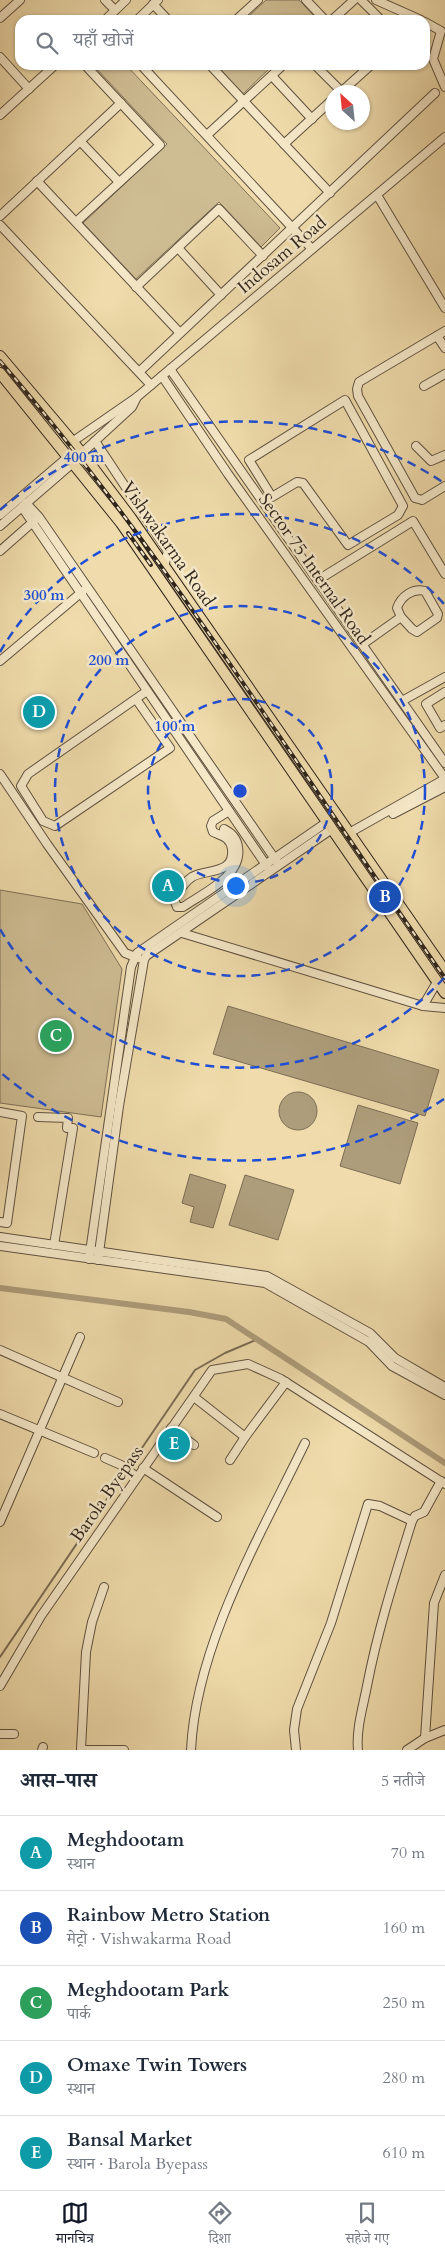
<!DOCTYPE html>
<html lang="hi">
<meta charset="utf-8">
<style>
:root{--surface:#fff;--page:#f6f6f7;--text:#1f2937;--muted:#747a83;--line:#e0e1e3;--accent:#111827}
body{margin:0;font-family:Cardo,"Noto Serif Devanagari",serif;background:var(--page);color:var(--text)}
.compass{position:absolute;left:325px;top:85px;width:45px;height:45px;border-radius:50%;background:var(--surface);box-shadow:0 1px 4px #0004;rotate:333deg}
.you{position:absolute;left:235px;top:885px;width:18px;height:18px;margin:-12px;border:4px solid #fff;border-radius:50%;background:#1a73e8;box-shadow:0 0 0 8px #1a73e833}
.badge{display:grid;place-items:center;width:32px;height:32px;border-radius:50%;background:var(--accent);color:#fff;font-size:16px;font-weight:700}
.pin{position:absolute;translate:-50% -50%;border:2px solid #fff;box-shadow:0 1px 5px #0006}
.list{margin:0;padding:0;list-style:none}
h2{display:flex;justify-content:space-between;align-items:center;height:65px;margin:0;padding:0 20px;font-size:21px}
h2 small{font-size:16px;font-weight:400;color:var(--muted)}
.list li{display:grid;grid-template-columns:32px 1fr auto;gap:15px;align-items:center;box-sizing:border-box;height:75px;padding:0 20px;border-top:1px solid var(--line)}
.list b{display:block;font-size:19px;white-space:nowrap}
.list p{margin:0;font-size:16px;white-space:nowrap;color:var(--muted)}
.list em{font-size:16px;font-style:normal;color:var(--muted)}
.icon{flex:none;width:28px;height:28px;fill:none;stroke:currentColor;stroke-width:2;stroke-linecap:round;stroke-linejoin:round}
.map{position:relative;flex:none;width:445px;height:1750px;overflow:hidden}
.search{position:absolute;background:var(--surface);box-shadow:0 1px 4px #0004;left:15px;right:15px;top:15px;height:55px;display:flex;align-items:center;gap:12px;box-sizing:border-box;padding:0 18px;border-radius:15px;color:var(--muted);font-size:19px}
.sheet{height:440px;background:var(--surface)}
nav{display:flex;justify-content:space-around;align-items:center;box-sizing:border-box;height:70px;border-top:1px solid var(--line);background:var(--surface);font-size:14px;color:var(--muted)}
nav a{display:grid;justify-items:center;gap:2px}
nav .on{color:var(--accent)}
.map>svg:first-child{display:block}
</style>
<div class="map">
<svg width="445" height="1750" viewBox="0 0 445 1750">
<rect width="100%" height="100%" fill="#efdbab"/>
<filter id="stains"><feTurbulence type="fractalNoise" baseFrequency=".004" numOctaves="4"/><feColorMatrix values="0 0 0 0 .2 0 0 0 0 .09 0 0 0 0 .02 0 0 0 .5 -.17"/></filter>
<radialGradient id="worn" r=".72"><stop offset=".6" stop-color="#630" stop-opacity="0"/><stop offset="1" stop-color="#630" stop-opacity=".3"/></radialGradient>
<g fill="#cebc93" stroke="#7e7058">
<path d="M266,0h33l19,20h-73z"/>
<path d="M93,65h33l154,163 -19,19 -42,-45 -83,77 -53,-56 84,-79z"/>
<path d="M216,65h57l-30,29z"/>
<path d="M0,890l82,14 40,65 -21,148 -101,-14z"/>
</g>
<g fill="#ae9d7b" stroke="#7b6d55">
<path d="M228,1006l211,64 -14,46 -212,-62z"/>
<circle cx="298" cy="1111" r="19"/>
<path d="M358,1105l60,18 -18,61 -60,-18z"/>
<path d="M190,1174l36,11 -13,43 -23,-6 4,-15 -12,-4z"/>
<path d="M245,1175l49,15 -16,50 -49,-15z"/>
</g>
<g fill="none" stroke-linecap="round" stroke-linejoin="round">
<g stroke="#7b6d55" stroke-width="2">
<path d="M129,1467l66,-97 30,-17 31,-13"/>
<path d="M0,1657l126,-186"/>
</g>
<path stroke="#ae9d7b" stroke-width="6" d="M0,1288l189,24 37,7 219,144"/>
<g stroke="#5f5240" stroke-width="10">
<g id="minor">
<path d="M105,0l10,10"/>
<path d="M306,0l19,20"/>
<path d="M361,0l20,20"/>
<path d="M376,0l45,20"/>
<path d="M153,4l15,16"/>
<path d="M0,18l20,-18"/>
<path d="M105,20l21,-20"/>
<path d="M137,20l21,-20"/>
<path d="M236,20l22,-20"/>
<path d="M332,20l22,-20"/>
<path d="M425,22l16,9 -8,28 12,28"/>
<path d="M0,57l29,32"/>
<path d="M141,65l171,184"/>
<path d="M210,65l120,128"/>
<path d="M315,65l27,27"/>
<path d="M272,76l40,43"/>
<path d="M341,92l30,-27"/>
<path d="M0,115l55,-50"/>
<path d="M207,135l76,-70"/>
<path d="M80,141l39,41"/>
<path d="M284,144l48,-44"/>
<path d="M37,181l143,152"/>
<path d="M377,195l68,113"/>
<path d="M0,216l121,-113"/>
<path d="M76,222l84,-77 -75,-80"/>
<path d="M0,225l151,160"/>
<path d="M178,248l43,47"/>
<path d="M136,287l83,-78 44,47"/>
<path d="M445,331l-86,51 -2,7 1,7 57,102 7,2 23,-14"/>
<path d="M437,336l8,12"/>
<path d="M170,369l275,394"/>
<path d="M139,372l296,-279"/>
<path d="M162,376l66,98 216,303"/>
<path d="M424,386l21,-12"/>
<path d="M345,400l58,106 -5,9 -50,30 -45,-62 -6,-1 -25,15 -23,-37z"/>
<path d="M95,441l73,110 -4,16"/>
<path d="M72,442l65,-45 308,-260"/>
<path d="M416,446l15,15 14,-6"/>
<path d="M82,453l50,-46 5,-10"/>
<path d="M26,503l13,14 238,345"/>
<path d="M22,507l246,361"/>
<path d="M0,515l69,-59"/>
<path d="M0,526l74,-64"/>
<path d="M0,551l34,-30"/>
<path d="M318,580l95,-59 32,53"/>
<path d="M363,644l38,-27 -4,-9c4,-12 16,-20 28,-17l13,23 -1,4 -20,14 -5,-3 -11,-12"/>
<path d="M0,661l83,-70"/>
<path d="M445,692l-19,12 14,24 5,-3"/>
<path d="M136,699l34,49 -115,78 -12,-5 -22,-35 7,-12 119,-83"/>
<path d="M402,701l43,-24"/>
<path d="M0,774l47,70 78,109 13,5"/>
<path d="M393,814l52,-27"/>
<path d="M224,829c8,4 13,10 14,18 5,29 -35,46 -55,60h-6l-3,-8c5,-8 10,-17 18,-22 13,-8 43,-2 40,-28 -2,-12 -10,-13 -19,-17l-2,-6 2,-5 16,-10"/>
<path d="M349,833l94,-53"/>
<path d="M182,933l241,73 22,2"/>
<path d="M423,1006l14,-24"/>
<path d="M0,1112l22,4 -15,107 -7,-1"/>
<path d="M38,1117l30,1 -1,10h6l-19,117"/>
<path d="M0,1237l267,39 103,57 25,25 50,29"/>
<path d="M0,1246l265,37 104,59 23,24 53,29"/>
<path d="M89,1259l42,-292 6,-14 190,-131"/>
<path d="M98,1260l21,-154 25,-146 2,-4 186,-127"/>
<path d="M0,1350l118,52"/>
<path d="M194,1397l51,40 41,-55"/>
<path d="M0,1414l94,39"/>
<path d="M171,1428l23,17"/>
<path d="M105,1458l16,7 16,12"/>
<path d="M230,1460l15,-23"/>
<path d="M143,1468l74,49"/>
<path d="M0,1522l80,-185"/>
<path d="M0,1686l41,-70 171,-246 36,-6 33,15 164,105"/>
<path d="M0,1734h14"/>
<path d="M425,1738l9,-135 11,-28"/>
<path d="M81,1749l5,-97 6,-30 12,-35"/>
<path d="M42,1750l1,-3"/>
<path d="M81,1750h43"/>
<path d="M191,1750c5,-105 69,-214 114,-307"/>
<path d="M296,1750l-2,-20 3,-21 34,-86 37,-119 12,2 32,15"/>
<path d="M358,1750c-2,-21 5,-43 9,-64 11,-57 28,-110 45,-165l3,-5 9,-4 17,-31"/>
<path d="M407,1750l18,-12 20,-8"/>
</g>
</g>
<g stroke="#2f251d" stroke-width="12">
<g id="major">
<path d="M0,356l82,97 49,65 314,453"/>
<path d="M0,373l121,150 324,470"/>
</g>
</g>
<use href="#minor" stroke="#f5e8c8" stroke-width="8"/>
<use href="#major" stroke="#efdbab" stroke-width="10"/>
<g stroke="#2f251d" stroke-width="4">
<g id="rail">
<path d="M0,361c166,192 299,410 445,617"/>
<path d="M128,533l23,32"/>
</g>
</g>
<use href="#rail" stroke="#f5e8c8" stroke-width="2" stroke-dasharray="5.5" stroke-linecap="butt"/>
</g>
<g fill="none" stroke="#1d4ed8" stroke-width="2.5" stroke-dasharray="9 6">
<circle cx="240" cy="791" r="92"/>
<circle cx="240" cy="791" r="185"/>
<path d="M444 978A277 277 0 0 1 0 929M0 652A277 277 0 0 1 444 604"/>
<path d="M444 1099A369 369 0 0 1 0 1072M0 510A369 369 0 0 1 444 483"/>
</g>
<g text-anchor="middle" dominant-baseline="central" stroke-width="5" stroke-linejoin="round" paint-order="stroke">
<g font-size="18" fill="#2f251d" stroke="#f5e8c8">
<text transform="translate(282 255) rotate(-40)">Indosam Road</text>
<text transform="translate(168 544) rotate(55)">Vishwakarma Road</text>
<text transform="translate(314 569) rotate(55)">Sector 75 Internal Road</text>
<text transform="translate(107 1494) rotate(-55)">Barola Byepass</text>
</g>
</g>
<circle cx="240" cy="791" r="8" fill="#1d4ed8" stroke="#f5e8c8" stroke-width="2.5"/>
<g font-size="15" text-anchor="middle" font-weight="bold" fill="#1d4ed8" stroke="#f5e8c8" stroke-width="5" stroke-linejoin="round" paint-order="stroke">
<text x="84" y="462">400 m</text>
<text x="44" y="600">300 m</text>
<text x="109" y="665">200 m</text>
<text x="175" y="731">100 m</text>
</g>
<rect width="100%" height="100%" filter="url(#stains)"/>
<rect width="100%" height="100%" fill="url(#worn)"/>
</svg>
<svg class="compass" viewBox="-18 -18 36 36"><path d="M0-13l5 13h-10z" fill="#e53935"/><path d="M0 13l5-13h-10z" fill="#747a83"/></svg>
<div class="you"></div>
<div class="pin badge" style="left:168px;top:886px;background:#0f9aa8">A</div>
<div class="pin badge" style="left:385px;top:897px;background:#1a4fb4">B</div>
<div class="pin badge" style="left:56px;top:1036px;background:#2e9e5b">C</div>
<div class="pin badge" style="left:39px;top:712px;background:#0f9aa8">D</div>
<div class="pin badge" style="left:174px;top:1444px;background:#0f9aa8">E</div>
<div class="search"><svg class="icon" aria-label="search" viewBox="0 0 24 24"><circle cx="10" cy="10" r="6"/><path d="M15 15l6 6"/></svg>यहाँ खोजें</div>
</div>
<section class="sheet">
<h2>आस-पास<small>5 नतीजे</small></h2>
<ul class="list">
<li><span class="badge" style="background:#0f9aa8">A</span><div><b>Meghdootam</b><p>स्थान</p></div><em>70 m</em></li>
<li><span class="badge" style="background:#1a4fb4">B</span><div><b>Rainbow Metro Station</b><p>मेट्रो · Vishwakarma Road</p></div><em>160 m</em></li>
<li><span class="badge" style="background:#2e9e5b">C</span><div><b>Meghdootam Park</b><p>पार्क</p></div><em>250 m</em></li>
<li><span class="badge" style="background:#0f9aa8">D</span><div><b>Omaxe Twin Towers</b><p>स्थान</p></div><em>280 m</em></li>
<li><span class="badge" style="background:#0f9aa8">E</span><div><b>Bansal Market</b><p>स्थान · Barola Byepass</p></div><em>610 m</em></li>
</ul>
</section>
<nav>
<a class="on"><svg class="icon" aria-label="map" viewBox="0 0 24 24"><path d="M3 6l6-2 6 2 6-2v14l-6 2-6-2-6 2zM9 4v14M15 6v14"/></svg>मानचित्र</a>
<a><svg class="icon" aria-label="directions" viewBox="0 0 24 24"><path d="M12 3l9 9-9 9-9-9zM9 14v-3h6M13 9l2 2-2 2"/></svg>दिशा</a>
<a><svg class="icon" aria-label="saved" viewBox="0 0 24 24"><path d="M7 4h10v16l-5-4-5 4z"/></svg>सहेजे गए</a>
</nav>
